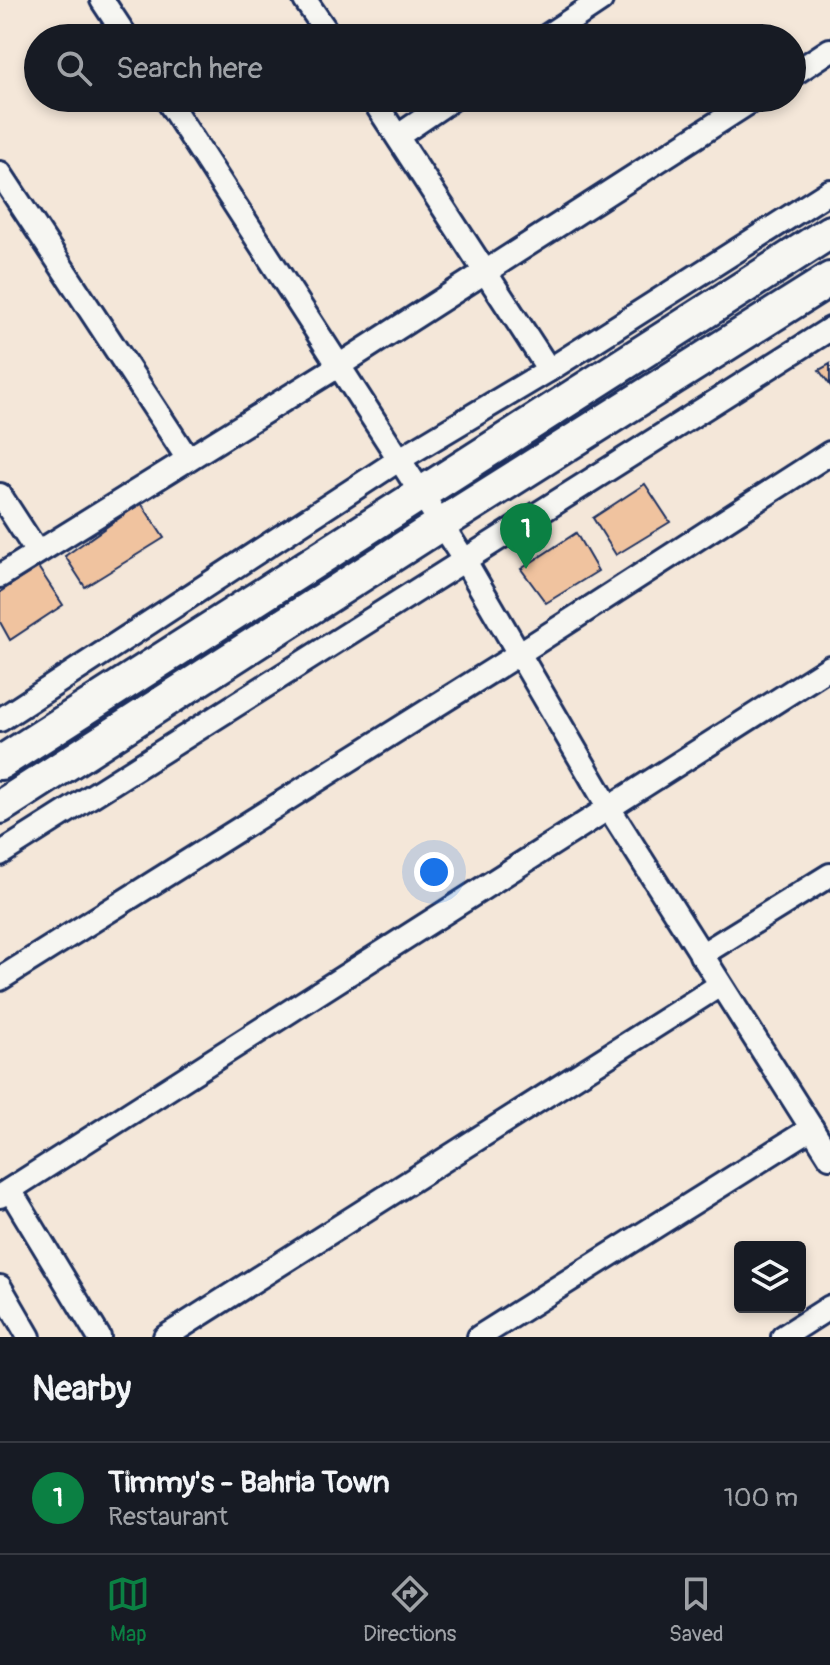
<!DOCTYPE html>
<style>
:root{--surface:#171b24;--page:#242831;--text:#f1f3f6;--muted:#9ea1a6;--line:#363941;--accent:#0b8043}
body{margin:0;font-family:Pangolin,sans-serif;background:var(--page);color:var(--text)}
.controls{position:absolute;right:24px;bottom:24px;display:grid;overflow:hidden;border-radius:8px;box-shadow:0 4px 12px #0003}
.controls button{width:72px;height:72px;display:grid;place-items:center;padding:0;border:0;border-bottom:2px solid var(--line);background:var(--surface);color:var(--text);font:40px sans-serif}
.you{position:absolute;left:434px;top:872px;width:28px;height:28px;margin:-20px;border:6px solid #fff;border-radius:50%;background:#1a73e8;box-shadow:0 0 0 12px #1a73e833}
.badge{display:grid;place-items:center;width:52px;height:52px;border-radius:50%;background:var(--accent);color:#fff;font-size:26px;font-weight:700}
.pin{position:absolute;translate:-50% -66px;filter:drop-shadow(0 2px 4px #0008)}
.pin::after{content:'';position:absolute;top:42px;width:28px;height:24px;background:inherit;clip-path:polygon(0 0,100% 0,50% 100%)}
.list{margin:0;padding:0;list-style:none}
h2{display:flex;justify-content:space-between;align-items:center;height:104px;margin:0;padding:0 32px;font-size:34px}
h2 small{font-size:26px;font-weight:400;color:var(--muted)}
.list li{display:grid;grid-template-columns:52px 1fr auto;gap:24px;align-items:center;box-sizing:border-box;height:112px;padding:0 32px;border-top:2px solid var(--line)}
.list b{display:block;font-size:30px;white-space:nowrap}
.list p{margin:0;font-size:26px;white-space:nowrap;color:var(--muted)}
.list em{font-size:26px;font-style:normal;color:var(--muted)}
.icon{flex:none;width:44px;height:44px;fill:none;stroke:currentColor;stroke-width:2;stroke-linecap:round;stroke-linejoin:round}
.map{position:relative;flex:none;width:830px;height:1337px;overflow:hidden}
.search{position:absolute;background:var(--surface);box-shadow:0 4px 12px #0003;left:24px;right:24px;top:24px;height:88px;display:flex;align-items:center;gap:20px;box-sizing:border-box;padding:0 28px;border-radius:44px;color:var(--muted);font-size:30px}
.sheet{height:216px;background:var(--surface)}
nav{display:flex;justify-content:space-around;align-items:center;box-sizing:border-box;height:112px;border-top:2px solid var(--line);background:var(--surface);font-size:22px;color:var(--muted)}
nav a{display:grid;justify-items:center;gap:4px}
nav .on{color:var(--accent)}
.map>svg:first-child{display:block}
</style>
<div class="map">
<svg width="830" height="1337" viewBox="0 0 830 1337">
<rect width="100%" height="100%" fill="#f4e7d9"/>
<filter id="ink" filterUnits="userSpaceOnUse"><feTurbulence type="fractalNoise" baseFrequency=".0125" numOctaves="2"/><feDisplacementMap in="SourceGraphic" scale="16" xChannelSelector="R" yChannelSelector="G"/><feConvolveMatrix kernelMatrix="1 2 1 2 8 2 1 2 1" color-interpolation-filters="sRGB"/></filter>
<g filter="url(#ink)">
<g fill="#f0c39f" stroke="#1b2f5e" stroke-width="2">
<path d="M830,364v21l-11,-15z"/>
<path d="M645,484l25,38 -54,33 -23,-37z"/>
<path d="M141,503l23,35 -79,49 -20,-31z"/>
<path d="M576,533l22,38 -52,32 -25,-34z"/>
<path d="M38,567l25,38 -53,35 -10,-18v-30z"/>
</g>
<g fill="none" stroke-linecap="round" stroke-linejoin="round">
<g stroke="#1b2f5e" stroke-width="28">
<g id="street">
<path d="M102,0l25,38"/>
<path d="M305,0l26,38"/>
<path d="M544,38l57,-38"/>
<path d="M792,75l38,-25"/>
<path d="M166,98l299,463 144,247 221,349"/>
<path d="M372,98l177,272"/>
<path d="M398,136l56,-38"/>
<path d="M0,173l188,286"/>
<path d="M0,495l37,57"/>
<path d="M0,576l340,-211 416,-267"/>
<path d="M0,720l400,-261 149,-89 281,-179"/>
<path d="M0,854l830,-525"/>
<path d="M701,955l129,-80"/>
<path d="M0,979l520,-326 310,-200"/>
<path d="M10,1190l89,147"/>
<path d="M0,1196l830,-529"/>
<path d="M0,1287l29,50"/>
<path d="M165,1337l555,-352"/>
<path d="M479,1337l333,-209"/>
<path d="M783,1337l47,-30"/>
</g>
</g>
<g stroke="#1b2f5e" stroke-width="38">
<g id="secondary">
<path d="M0,763l830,-531"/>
<path d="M0,807l441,-283 389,-245"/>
</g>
</g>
<use href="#street" stroke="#f6f6f2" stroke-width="22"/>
<use href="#secondary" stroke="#f6f6f2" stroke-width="32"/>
</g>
</g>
</svg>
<div class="controls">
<button><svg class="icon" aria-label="layers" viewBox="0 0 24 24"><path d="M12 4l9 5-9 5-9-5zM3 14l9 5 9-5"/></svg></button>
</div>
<div class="you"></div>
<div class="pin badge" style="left:526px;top:569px">1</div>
<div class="search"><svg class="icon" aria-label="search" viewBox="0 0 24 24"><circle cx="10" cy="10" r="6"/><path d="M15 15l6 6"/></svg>Search here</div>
</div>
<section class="sheet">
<h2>Nearby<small></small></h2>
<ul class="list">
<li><span class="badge">1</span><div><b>Timmy's - Bahria Town</b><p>Restaurant</p></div><em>100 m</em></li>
</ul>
</section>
<nav>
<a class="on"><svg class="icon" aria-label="map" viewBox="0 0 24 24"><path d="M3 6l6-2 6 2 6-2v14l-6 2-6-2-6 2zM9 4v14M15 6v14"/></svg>Map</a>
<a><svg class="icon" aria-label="directions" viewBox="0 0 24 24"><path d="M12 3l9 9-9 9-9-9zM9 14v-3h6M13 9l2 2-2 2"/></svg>Directions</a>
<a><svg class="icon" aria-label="saved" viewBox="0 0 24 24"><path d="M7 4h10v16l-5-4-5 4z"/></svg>Saved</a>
</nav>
